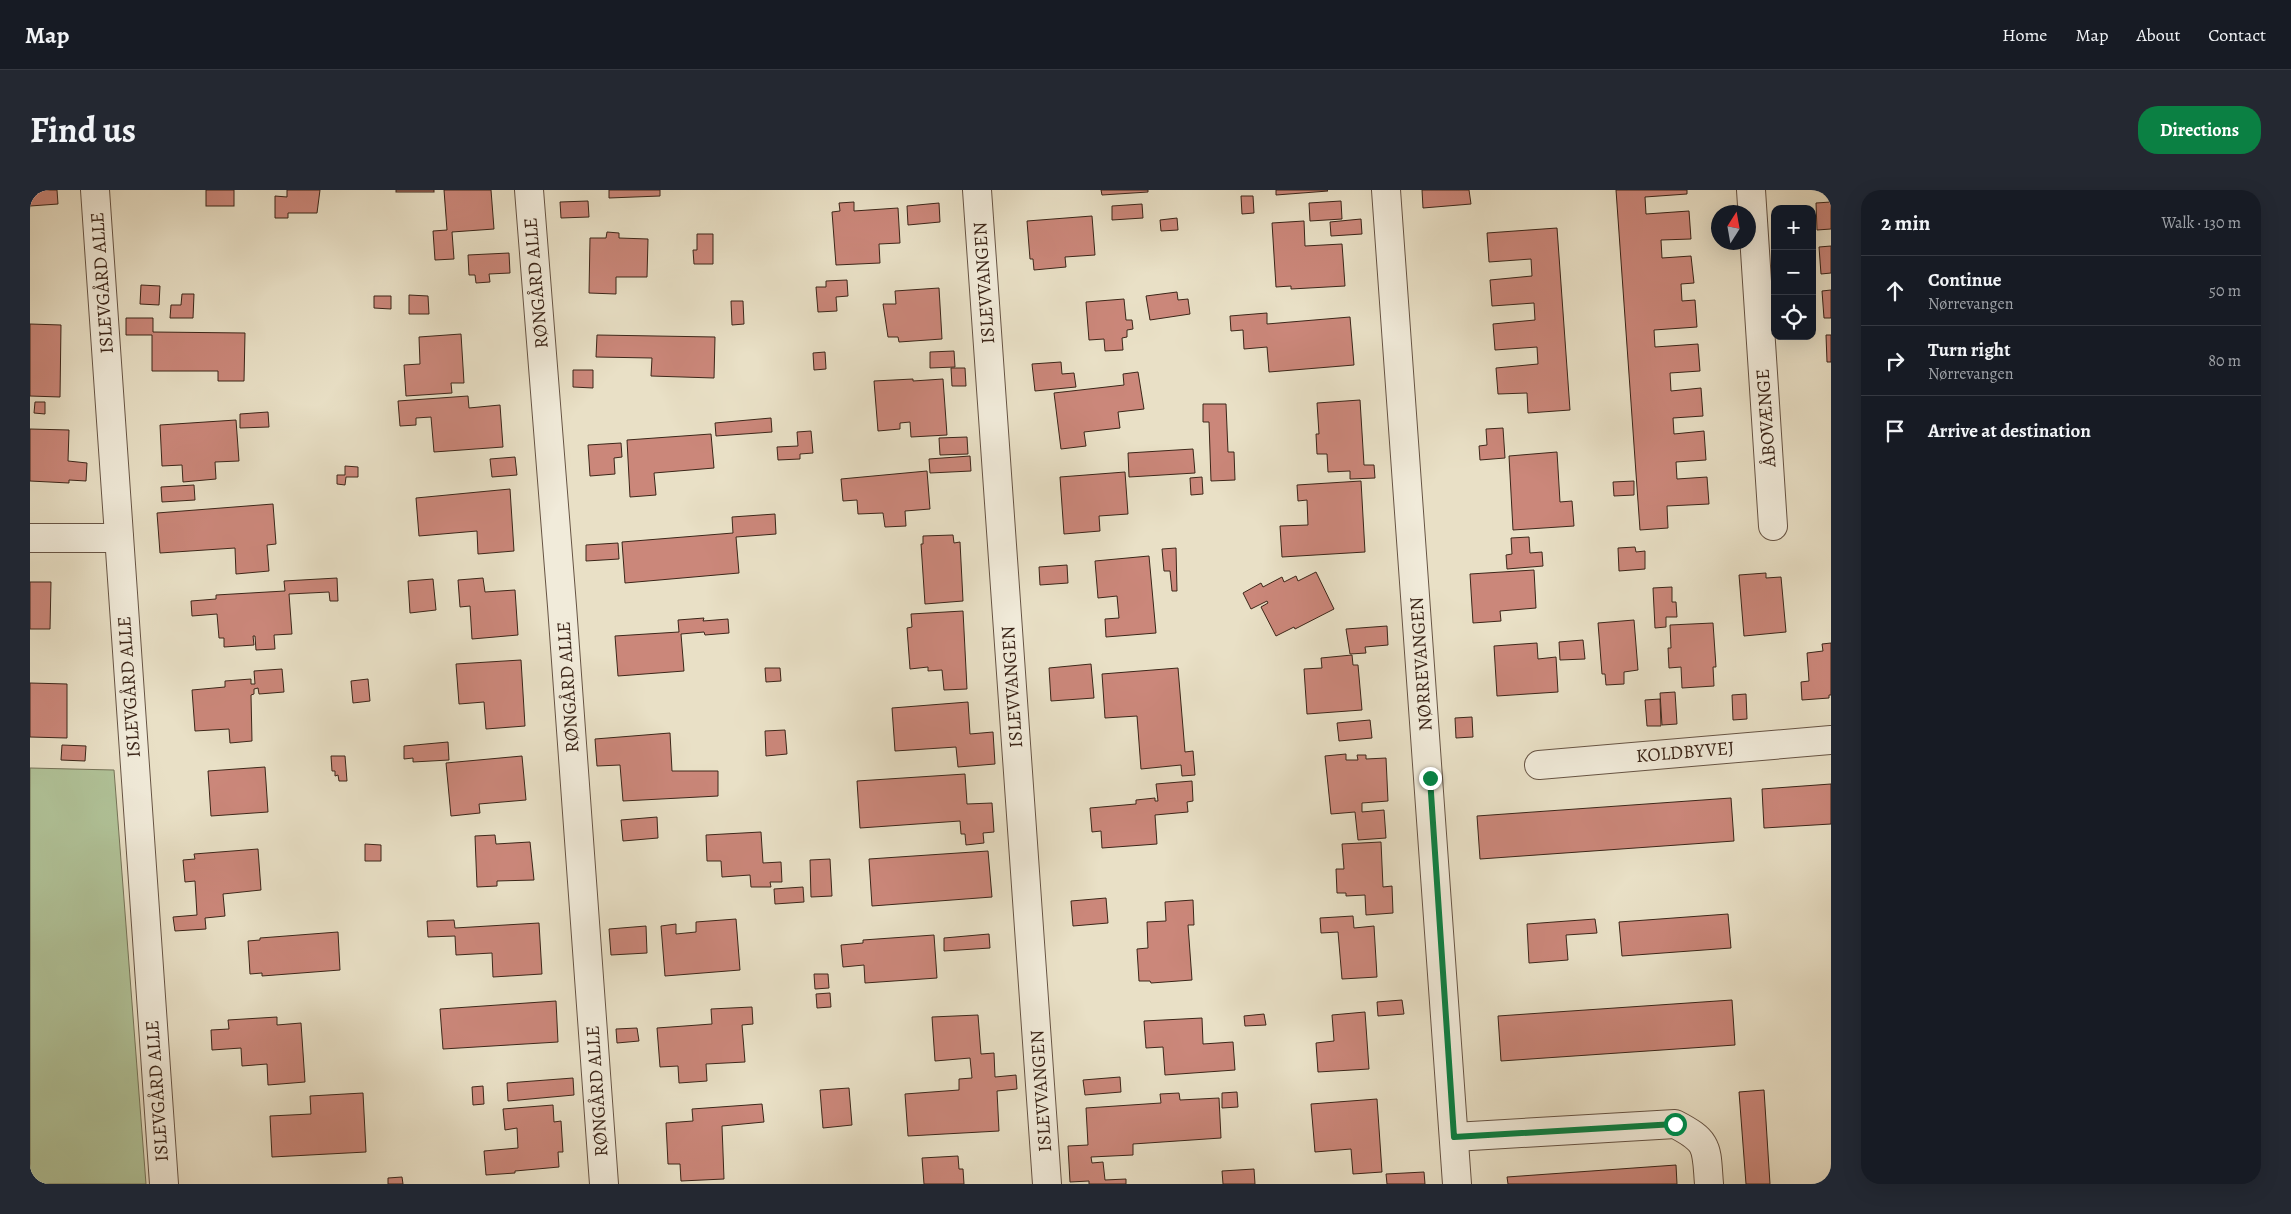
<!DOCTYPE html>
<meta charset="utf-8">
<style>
:root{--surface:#171b24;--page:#242831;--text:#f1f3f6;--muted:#9ea1a6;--line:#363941;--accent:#0b8043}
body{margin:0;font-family:Alegreya,serif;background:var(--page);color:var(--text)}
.controls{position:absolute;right:15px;top:15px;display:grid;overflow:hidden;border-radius:10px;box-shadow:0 5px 20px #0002}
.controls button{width:45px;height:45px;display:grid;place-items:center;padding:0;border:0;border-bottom:1px solid var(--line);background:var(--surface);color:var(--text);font:25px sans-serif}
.compass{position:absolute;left:1681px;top:15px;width:45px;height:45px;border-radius:50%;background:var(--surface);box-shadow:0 5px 20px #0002;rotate:11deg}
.stop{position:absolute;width:15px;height:15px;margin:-11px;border:4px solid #0b8043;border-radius:50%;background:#fff}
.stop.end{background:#0b8043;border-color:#fff;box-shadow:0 1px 5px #0008}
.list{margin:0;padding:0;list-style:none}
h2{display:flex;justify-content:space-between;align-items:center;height:65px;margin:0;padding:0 20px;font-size:21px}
h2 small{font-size:16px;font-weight:400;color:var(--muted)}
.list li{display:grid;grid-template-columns:32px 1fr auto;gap:15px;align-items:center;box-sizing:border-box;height:70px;padding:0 20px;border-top:1px solid var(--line)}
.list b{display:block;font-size:19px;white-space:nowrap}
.list p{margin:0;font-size:16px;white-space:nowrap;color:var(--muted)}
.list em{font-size:16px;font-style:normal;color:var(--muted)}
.icon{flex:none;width:28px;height:28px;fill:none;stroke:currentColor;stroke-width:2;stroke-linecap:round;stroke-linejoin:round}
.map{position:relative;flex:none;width:1801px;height:994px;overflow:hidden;border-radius:20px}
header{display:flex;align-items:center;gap:30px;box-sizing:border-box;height:70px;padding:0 25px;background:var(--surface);border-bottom:1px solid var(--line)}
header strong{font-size:24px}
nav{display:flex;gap:28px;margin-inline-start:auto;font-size:18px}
.intro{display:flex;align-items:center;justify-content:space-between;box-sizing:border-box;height:120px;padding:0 30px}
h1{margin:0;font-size:35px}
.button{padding:12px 22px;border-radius:20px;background:var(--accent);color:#fff;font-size:18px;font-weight:700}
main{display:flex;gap:30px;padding:0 30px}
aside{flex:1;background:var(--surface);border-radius:20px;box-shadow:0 5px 20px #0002}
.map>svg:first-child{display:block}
</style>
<header>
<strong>Map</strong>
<nav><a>Home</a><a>Map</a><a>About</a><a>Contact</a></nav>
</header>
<div class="intro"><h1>Find us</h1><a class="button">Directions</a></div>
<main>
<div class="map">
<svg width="1801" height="994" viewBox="0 0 1801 994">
<rect width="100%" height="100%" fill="#e9e0c6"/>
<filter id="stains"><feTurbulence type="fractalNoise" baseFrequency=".004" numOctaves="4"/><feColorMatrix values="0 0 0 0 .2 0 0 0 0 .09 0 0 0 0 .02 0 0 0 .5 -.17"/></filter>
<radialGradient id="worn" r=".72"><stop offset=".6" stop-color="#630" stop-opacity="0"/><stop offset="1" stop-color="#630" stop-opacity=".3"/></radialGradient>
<path fill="#b1c399" stroke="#767459" d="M0,578l84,2 32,414h-116z"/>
<g fill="#cb877a" stroke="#3c2619">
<path d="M0,0h27l1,14 -28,2z"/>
<rect x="176" y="0" width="28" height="16"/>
<path d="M257,0h33l-3,23h-29v5h-13v-22l12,1z"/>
<rect x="366" y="0" width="38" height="2"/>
<path d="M414,0h47l3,39 -42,3 2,27 -19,1 -2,-29 14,-1z"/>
<path d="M579,0h51v6l-51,2z"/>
<path d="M1071,0h47v2l-46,3z"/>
<path d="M1246,0h51l1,1 -52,4z"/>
<path d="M1392,0h47l2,14 -48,4z"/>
<path d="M1586,0h71v4l-42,3 1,17 43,-3 2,28 -30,1 1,18 29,-2 3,27 -13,1 1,17 13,-1 2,27 -43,3 1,17 43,-3 2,27 -30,2 1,18 30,-3 2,28 -30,2 1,16 30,-3 2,29 -30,2 1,17 30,-2 2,27 -42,2 1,22 -28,2z"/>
<path d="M1211,6h12l1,17 -12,1z"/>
<path d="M558,11l1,16 -28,1 -1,-16z"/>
<path d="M1311,11l1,18 -32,2 -1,-18z"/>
<path d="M824,12v9l44,-3 2,35 -21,1 1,19 -44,2 -4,-53 8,-1 -1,-8z"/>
<path d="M1801,12v27l-14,1 -1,-27z"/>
<path d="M909,13l1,19 -32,3 -1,-19z"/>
<path d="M1112,14l1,14 -31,2v-14z"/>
<path d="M1062,26l3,39 -30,2 1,10 -32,3 -1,-11h-3l-3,-38z"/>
<path d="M1147,28l1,12 -17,1 -1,-11z"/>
<path d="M1331,29l1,15 -31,2 -1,-14z"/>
<path d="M1274,31l1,25 37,-2 3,42 -54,3v-3l-15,1 -4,-64z"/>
<path d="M1527,38l13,182 -42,3 -1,-20 -29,1 -2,-26 42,-4 -1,-17 -42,3 -2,-26 42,-4 -1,-17 -42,3 -2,-26 42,-4 -1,-17 -42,3 -2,-29z"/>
<path d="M577,42l12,1v5l29,1 -1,38h-31v17l-27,-1 1,-55h16z"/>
<path d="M667,44h16v30h-19l-1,-14h4z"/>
<path d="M1801,56v27l-10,1 -2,-27z"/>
<path d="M479,63l1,20 -21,1 1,8 -14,1 -1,-8h-6l-1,-20z"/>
<path d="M817,90l1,16 -12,1 1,14 -19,1 -2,-25h10v-6z"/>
<path d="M111,95l19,1 -1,19 -19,-1z"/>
<path d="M909,98l3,51 -43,3 -1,-5h-10l-5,-33h13l-1,-13z"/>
<path d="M1801,100v28h-7l-2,-27z"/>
<path d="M1147,102l1,8 10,-1 2,15 -40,6 -4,-24z"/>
<path d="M152,104h12l-1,24h-23l1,-13h10z"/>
<path d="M379,105l19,1 1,18h-20z"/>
<path d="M344,106h17v13l-17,-1z"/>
<path d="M1094,109l2,21h6l1,9 -6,1v7l-5,1 1,12 -18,1 -1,-12 -15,1 -3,-38z"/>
<path d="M701,111h12l1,23 -12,1z"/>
<path d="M1237,123v11l83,-7 4,48 -85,7 -2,-25 -23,2 -1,-19 -12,1 -1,-15z"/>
<path d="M96,128h27v14l92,1 -1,48h-26v-10h-66v-36h-26z"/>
<path d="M0,134l31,1 -1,72 -30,-1z"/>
<path d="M431,144l3,49h-13l1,10 -46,3 -2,-31 16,-1 -1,-27z"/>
<path d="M567,145l118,2 -1,41 -63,-2 1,-18 -56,-1z"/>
<path d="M1796,145h5v27h-4z"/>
<path d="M924,161l1,16 -25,1v-16z"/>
<path d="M795,162l1,17 -12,1 -1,-17z"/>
<path d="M1031,172l1,12 12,-1 2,14 -41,4 -3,-27z"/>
<path d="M921,178h14l1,18h-14z"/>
<path d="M543,180h20v18l-20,-1z"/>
<path d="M1108,182l6,37 -26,3 2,16 -36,4 2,14 -25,3 -7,-56 70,-8 -1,-11z"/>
<path d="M883,189v2l30,-2 4,56 -36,2 -1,-15 -10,1v6l-22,2 -4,-50z"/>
<path d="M438,206l1,12 31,-3 3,42 -69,5 -3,-35 -15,1v7l-16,1 -2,-25z"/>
<path d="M1330,210l4,65h10l1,13 -25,1v-8l-22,1 -1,-18h-10l-1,-20h3l-2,-31z"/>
<path d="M5,212h10v12l-11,-1z"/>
<path d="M1173,214h23l2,48h6l1,28 -24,1 -2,-59h-6z"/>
<path d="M238,222l1,15 -29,1v-14z"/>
<path d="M741,228l1,14 -56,4 -1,-13z"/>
<path d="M206,230l3,41 -24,1 1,17 -33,3 -1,-17 -20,1 -2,-41z"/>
<path d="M1473,238l2,30 -25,2 -1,-14 8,-1 -1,-16z"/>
<path d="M0,239l39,1 -1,31 19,2 -1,18 -17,-1v3l-39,-2z"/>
<path d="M781,241l2,22 -13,1v5l-22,1 -1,-13 21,-1 -1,-14z"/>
<path d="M681,244l3,34 -60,5 2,22 -26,2 -3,-57z"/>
<path d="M937,247l1,17 -28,1 -1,-17z"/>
<path d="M591,253l1,14 -8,1 1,16 -25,2 -2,-31z"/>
<path d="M1163,259l2,24 -66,4 -1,-24z"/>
<path d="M1527,262l3,50 12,-1 2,25 -61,4 -4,-74z"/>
<path d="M940,266l1,15 -41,2 -1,-14z"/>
<path d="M485,267l2,18 -25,2 -2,-18z"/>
<path d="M315,276l13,1v10h-12l-1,8 -8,-1v-9h8z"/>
<path d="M897,281l3,38 -25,2 1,15 -21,1 -2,-14 -25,1 -1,-14 -14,1 -2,-22z"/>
<path d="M1095,282l3,42 -29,2 1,15 -36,3 -4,-57z"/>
<path d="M1172,287l1,17 -12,1 -1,-17z"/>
<path d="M1331,291l4,71 -83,5 -2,-31 28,-1 -1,-25 -9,1 -1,-16z"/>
<path d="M1604,291v14l-20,1 -1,-14z"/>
<path d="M164,295l1,15 -33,2 -1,-15z"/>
<path d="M480,299l4,62 -36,3 -1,-23 -58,5 -3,-38z"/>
<path d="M243,314l3,40 -9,1 2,26 -33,3 -1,-26 -75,5 -3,-40z"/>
<path d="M745,324l1,20 -40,3 3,36 -114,10 -3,-41 111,-9 -1,-16z"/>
<path d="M923,345l1,8 6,-1 3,59 -38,3 -4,-60h2v-8z"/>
<path d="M1499,347l1,16 12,-1 1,14 -36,3 -1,-14 6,-1 -1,-16z"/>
<path d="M588,353l1,16 -33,2v-16z"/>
<path d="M1605,357l1,5 9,-1v18l-26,2 -1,-23z"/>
<path d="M1146,358l1,43h-5l-2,-20h-6l-2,-22z"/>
<path d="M1119,366l7,77 -50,4 -1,-18 14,-1 -2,-22 -19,2 -3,-37z"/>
<path d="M1037,375l1,18 -28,2 -1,-18z"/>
<path d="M1504,380l2,38 -36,3 1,10 -28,2 -3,-49z"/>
<path d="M1286,382l18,37 -39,20 -1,-2 -18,9 -15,-29 7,-4 -1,-2 -16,8 -8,-16 18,-10 2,4 19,-10 2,5 12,-6 2,5z"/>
<path d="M1736,383v5l15,-1 5,55 -42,4 -5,-61z"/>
<path d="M307,388l1,23h-8l-1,-9 -40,2 3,40 -18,1 1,14 -19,1 -1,-14h-2l1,9 -30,2v-9h-5l-2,-24 -25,2 -1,-15 25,-2v-4l69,-4 -1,-10z"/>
<path d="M453,388l2,14 30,-2 3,45 -46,4 -2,-33 -10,1 -2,-27z"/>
<path d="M403,389l3,31 -26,3 -2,-32z"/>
<path d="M0,392h21l-1,47h-20z"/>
<path d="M1642,397v15h4l1,15h-11v10l-11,1 -2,-40z"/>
<path d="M933,421l4,78 -23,1 -2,-20 -14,1v-4l-18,2 -3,-41 5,-1 -1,-13z"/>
<path d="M674,428l-1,3 25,-2 1,14 -24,2 -1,-3 -23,2 3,37 -66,5 -3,-40 64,-4 -1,-12z"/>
<path d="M1604,430l4,50 -14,2v12l-18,1 -1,-11h-3l-4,-51z"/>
<path d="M1683,433l3,44h-3l1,19 -32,2 -1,-21 -12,1 -1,-20h3l-1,-23z"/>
<path d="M1357,436l1,19 -23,2 1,6 -16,1 -4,-25z"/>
<path d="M1553,450l2,19 -25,1 -1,-18z"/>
<path d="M1507,453l1,16 18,-2 2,35 -61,4 -3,-50z"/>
<path d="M1801,453v52h-2v3l-27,2 -1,-18 8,-1 -2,-28 16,-2 -1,-7z"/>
<path d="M1322,465l1,10h5l4,45 -55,4 -3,-45 18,-1 -1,-10z"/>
<path d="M491,470l4,66 -39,3 -2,-27 -25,2 -3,-40z"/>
<path d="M1061,474l3,34 -43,3 -2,-33z"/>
<path d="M735,478h15l1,13 -15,1z"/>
<path d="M1148,478l7,84 8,-1 2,24 -13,1 -1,-11 -40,4 -4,-53 -32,2 -3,-44z"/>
<path d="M252,479l2,23 -25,2 -1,-6 -4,1v5l-3,1 1,46 -22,2 -1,-14 -34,2 -3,-41 33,-3v-6l26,-2v5h4l-1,-13z"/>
<path d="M338,489l2,22 -17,2 -2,-22z"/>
<path d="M0,493l37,1v54l-37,-1z"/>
<path d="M1645,502l2,32 -15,1 -2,-32z"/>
<path d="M1716,504l1,25 -14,1 -1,-25z"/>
<path d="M1630,509l1,27h-14l-2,-26z"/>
<path d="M938,512l2,32 23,-2 2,32 -37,3 -2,-20 -61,4 -3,-43z"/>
<path d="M1442,527l1,20 -17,1 -1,-20z"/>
<path d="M1340,530l2,18 -33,3 -2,-18z"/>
<path d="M755,540l2,24 -21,2 -1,-25z"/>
<path d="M640,543l2,38h46v25l-95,5 -3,-36 -23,1 -2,-27z"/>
<path d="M418,552l1,18 -36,2v-4l-9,1v-13z"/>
<path d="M32,555l24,1 -1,15 -24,-1z"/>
<path d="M1316,564v6h12l-1,-5h9v4l20,-1 2,43 -26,2v9l22,-2 2,28 -28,2 -3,-28 -24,2 -6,-58z"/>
<path d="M301,566h14l2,25h-8l-1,-6 -3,1v-5h-3z"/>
<path d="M492,566l4,44 -47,4 1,9 -29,3 -5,-53z"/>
<path d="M235,577l3,45 -57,4 -3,-45z"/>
<path d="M935,584l2,30 25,-1 2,29 -11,1 1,10 -18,2 -1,-11h-4l-1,-13 -100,7 -3,-47z"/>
<path d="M1162,591l1,20 -6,1 1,10 -33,3 2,29 -55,4 -1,-17 -9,1 -2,-24 46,-4v-4l19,-2v3h3l-2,-17z"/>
<path d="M1801,594v40l-67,4 -2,-39z"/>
<path d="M1701,608l3,43 -254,18 -3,-43z"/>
<path d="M627,627l1,21 -35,3 -2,-21z"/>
<path d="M731,642l2,31 18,-1 1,20h-12l1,5h-20l-1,-12 -28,2 -1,-16h-14l-1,-26z"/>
<path d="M465,645l1,9 34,-2 4,38 -37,1v5l-20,1 -2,-51z"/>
<path d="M1351,652l2,45 9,-1 1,27 -27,2 -1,-20 -19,1v-3h-9l-1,-24h8l-2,-25z"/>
<path d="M335,654l16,1v16h-16z"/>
<path d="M228,659l3,41 -38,4 2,22 -20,2 1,11 -31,2 -2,-14 24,-2 -2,-34 -10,1 -2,-22 12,-1 -1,-5z"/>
<path d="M958,661l4,46 -120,9 -3,-47z"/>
<path d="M800,669l2,37 -21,1 -1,-37z"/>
<path d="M773,697l1,15 -29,2 -1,-15z"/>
<path d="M1076,708l2,25 -35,3 -2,-25z"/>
<path d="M1163,710l1,25h-6l4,55 -41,3 -1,-2h-11l-2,-32 11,-1 -1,-26 19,-1 -1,-19z"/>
<path d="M1698,724l3,34 -109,8 -3,-34z"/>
<path d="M1323,726l1,12 20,-2 3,51 -35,2 -4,-47 -17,1 -1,-15z"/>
<path d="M706,729l4,51 -75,6 -4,-50 15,-2v10l20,-2v-10z"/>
<path d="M1565,729l2,14 -31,2 2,25 -39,3 -2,-39z"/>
<path d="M424,730l1,8 84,-5 3,51 -49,3 -1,-24 -36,2 -1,-19 -27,1 -1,-16z"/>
<path d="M616,736l1,27 -36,2 -2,-26z"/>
<path d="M308,742l2,38 -78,6v-3l-12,1 -2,-33 12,-1v-2z"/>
<path d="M959,744l1,14 -46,3v-13z"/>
<path d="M904,745l3,43 -72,5 -1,-18 -21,2 -2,-22 22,-2v-3z"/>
<path d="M784,784h14l1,14 -14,1z"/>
<path d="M800,803l1,14 -14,1 -1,-14z"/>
<path d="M1372,810l2,14 -26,2 -1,-14z"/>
<path d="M1702,810l3,45 -234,16 -3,-45z"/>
<path d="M526,811l2,41 -115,7 -3,-40z"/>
<path d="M722,817l1,17 -11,1 3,37 -39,2 1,17 -28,2 -1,-17 -18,1 -3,-39 55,-4 -1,-15z"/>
<path d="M1335,822l4,57 -51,3 -2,-29 18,-2 -2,-26z"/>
<path d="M1234,824l2,11 -21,1 -1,-10z"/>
<path d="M948,825l3,39 13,-1 1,24 21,-2 1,14 -20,2 2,40 -91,5 -3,-42 54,-4v-11l13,-1 -2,-20 -35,3 -3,-44z"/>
<path d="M247,827v8l24,-2 4,59 -37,3 -1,-21 -25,2 -1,-18 -29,2 -1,-20 18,-1 -1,-9z"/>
<path d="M1172,828l1,26 30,-2 2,28 -70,5 -2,-28 -17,1 -2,-27z"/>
<path d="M607,838l2,13 -22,2 -1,-14z"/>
<path d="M1090,887l1,15 -36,3 -2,-15z"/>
<path d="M543,888l1,17 -66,6 -1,-18z"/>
<path d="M453,896l1,18 -11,1 -1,-18z"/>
<path d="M819,898l3,37 -29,3 -3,-38z"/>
<path d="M1734,900l6,94h-24l-7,-92z"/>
<path d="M1207,902l1,15 -16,1v-15z"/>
<path d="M333,903l3,59 -94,5 -2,-41 41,-2 -1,-18z"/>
<path d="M1149,903l1,7 39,-2 2,40 -88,6v11l-42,2 1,6 11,-1 2,18 21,-1v5h-37v-3l-19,1 -2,-36 20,-1 -2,-37 75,-5 -1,-9z"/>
<path d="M1347,909l5,73 -29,2 -2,-25 -36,3 -4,-48z"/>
<path d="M732,914l2,18 -42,4 2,53 -43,2 -1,-17h-12l-2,-41 27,-2 -1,-12z"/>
<path d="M523,915l1,17 7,-1 2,31h-5l1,15 -44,4v2l-29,2 -2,-24 34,-3 -1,-20 -12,2 -2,-21z"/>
<path d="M928,966l1,13h4l1,15h-40l-2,-26z"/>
<path d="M1646,975l1,19h-169l-1,-7z"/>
<path d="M1224,979l1,15h-32l-1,-13z"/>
<path d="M1394,982l1,12h-38l-1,-10z"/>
<path d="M372,987l1,7h-15v-6z"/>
</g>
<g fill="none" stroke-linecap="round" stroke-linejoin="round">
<g stroke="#675444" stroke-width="30">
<g id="minor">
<path d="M65,0l69,994"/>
<path d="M499,0l33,416 42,578"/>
<path d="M947,0l70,994"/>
<path d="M1356,0l71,994"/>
<path d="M1721,0l22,336"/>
<path d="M0,348h89"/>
<path d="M1509,575l292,-25"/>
<path d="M1424,947l221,-13c35,18 31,24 34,60"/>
</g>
</g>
<use href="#minor" stroke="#f1ebda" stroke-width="28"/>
</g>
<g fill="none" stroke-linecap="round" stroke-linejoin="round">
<path stroke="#0b8043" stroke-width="6" d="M1400,588l24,359 221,-13"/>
</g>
<g text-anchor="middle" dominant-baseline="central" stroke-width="5" stroke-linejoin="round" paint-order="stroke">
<g font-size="19" fill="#3c2619" stroke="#f1ebda">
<text transform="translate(72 93) rotate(-94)">ISLEVGÅRD ALLE</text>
<text transform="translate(506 93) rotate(-95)">RØNGÅRD ALLE</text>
<text transform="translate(954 93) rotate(-94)">ISLEVVANGEN</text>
<text transform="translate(1736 228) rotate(-94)">ÅBOVÆNGE</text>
<text transform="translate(1391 474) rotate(-94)">NØRREVANGEN</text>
<text transform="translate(99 497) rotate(-94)">ISLEVGÅRD ALLE</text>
<text transform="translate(538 497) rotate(-94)">RØNGÅRD ALLE</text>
<text transform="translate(982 497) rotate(-94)">ISLEVVANGEN</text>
<text transform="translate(1655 562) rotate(-5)">KOLDBYVEJ</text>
<text transform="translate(127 901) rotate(-94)">ISLEVGÅRD ALLE</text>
<text transform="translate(567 901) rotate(-94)">RØNGÅRD ALLE</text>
<text transform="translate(1011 901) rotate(-94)">ISLEVVANGEN</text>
</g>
</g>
<rect width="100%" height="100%" filter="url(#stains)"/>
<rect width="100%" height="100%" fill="url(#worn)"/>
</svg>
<div class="controls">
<button>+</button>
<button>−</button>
<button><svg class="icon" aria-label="locate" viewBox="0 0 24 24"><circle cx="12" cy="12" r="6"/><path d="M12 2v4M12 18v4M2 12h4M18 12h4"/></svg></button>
</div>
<svg class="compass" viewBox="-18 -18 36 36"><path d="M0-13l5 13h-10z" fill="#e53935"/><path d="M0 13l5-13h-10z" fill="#9ea1a6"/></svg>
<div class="stop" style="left:1645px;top:934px"></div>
<div class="stop end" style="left:1400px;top:588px"></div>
</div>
<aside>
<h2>2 min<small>Walk · 130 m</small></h2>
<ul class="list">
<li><svg class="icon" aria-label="ahead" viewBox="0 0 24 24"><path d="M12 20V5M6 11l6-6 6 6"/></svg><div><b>Continue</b><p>Nørrevangen</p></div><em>50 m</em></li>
<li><svg class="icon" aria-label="right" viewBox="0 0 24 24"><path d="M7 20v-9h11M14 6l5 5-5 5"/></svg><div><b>Turn right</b><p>Nørrevangen</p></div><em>80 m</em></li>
<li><svg class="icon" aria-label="arrive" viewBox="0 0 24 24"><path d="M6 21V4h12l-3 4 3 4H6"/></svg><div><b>Arrive at destination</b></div></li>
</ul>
</aside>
</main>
